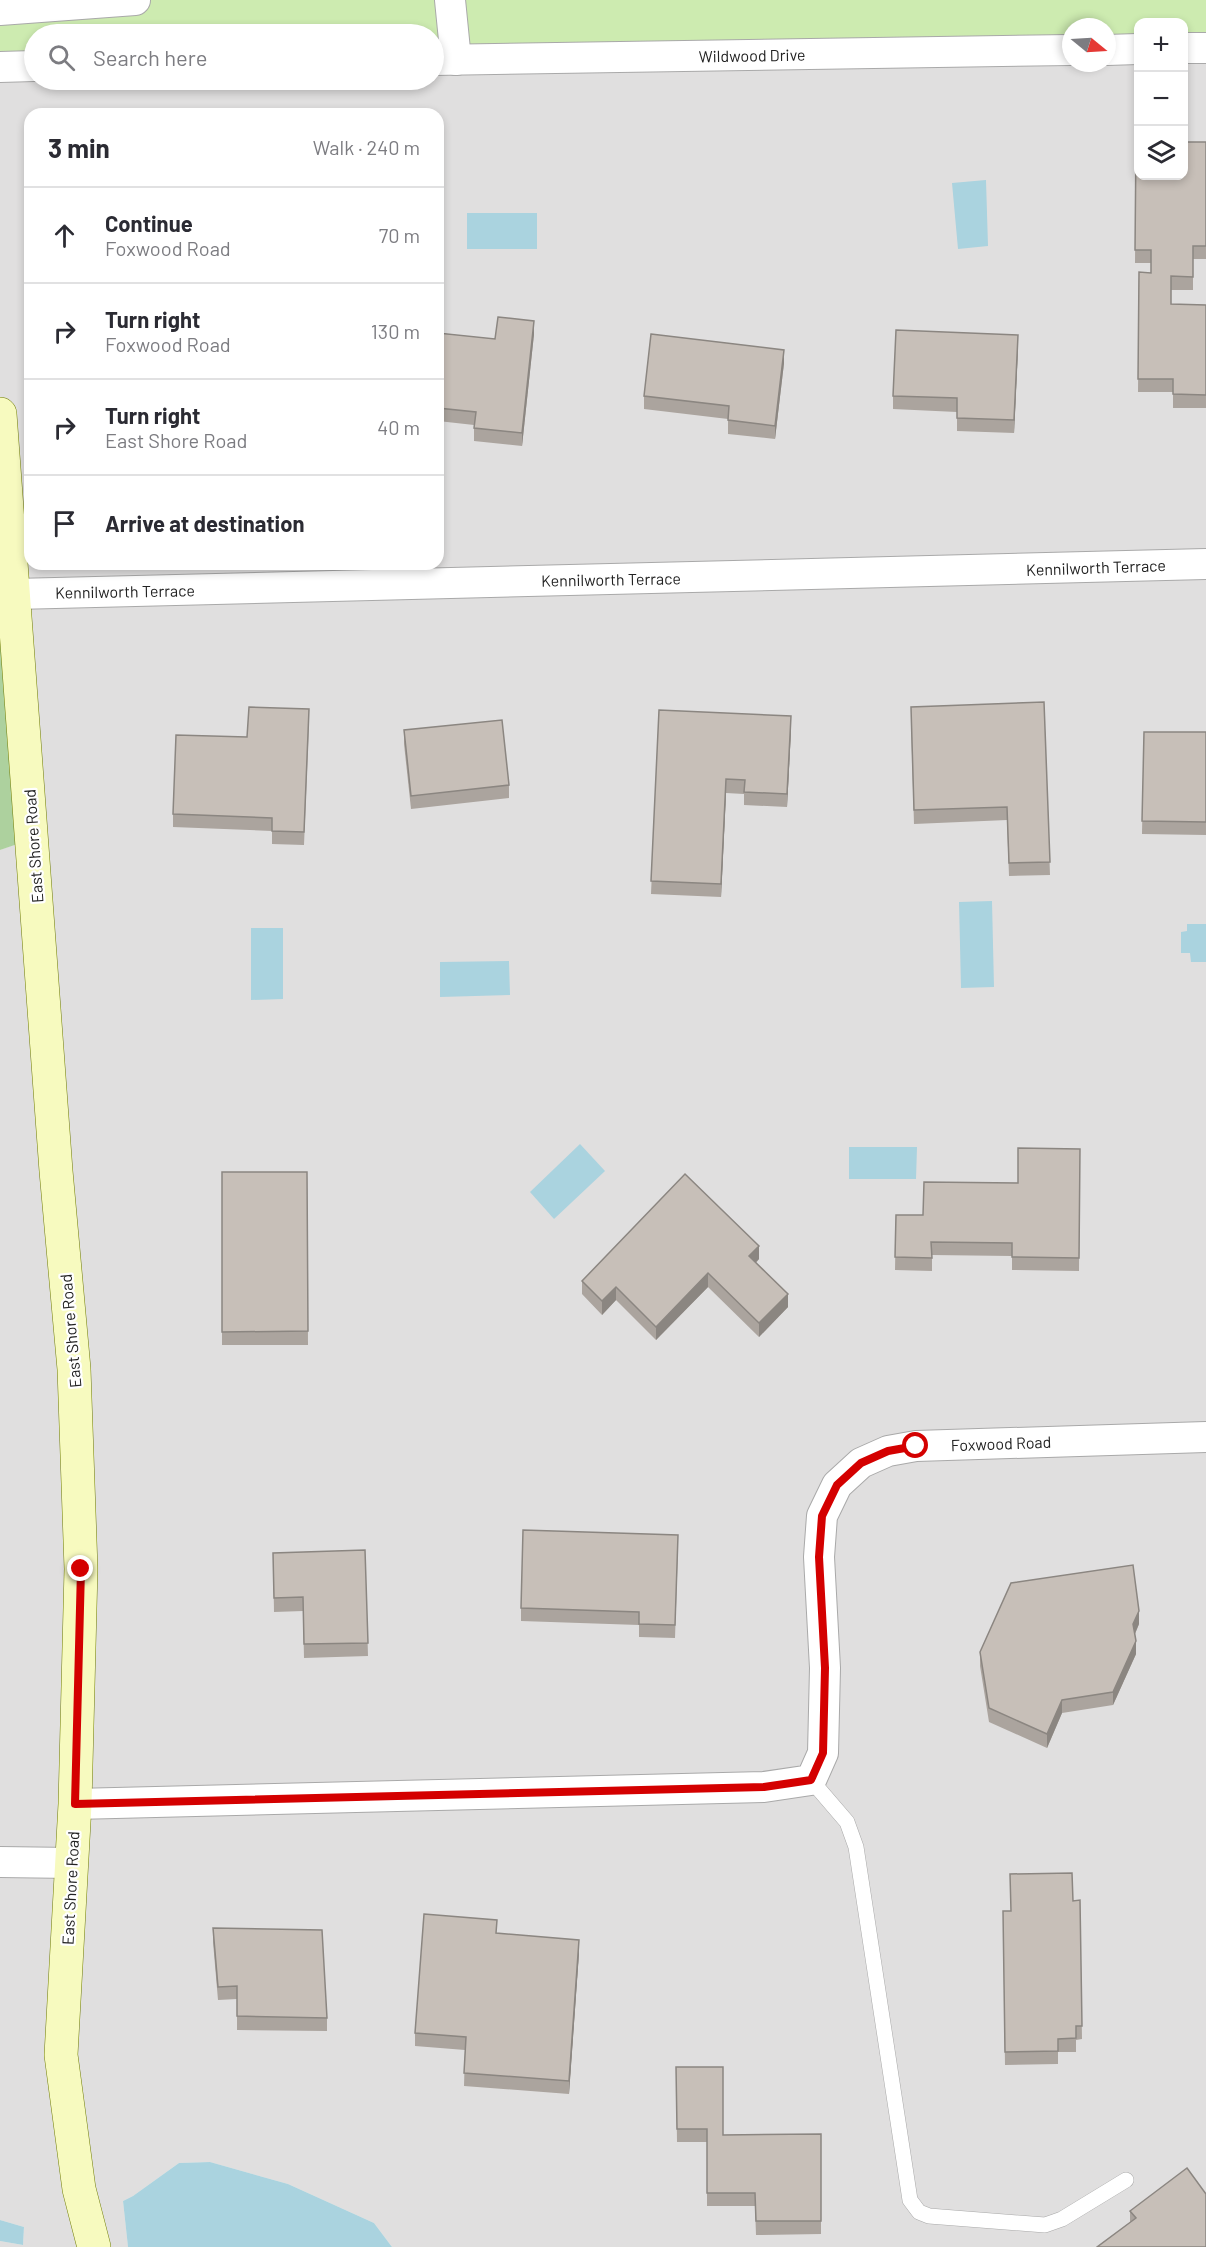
<!DOCTYPE html>
<meta charset="utf-8">
<style>
:root{--surface:#fff;--page:#f7f7f7;--text:#2b2b33;--muted:#7c7c81;--line:#e1e1e2}
body{margin:0;font-family:Barlow,sans-serif;background:var(--page);color:var(--text)}
.controls{position:absolute;right:18px;top:18px;display:grid;overflow:hidden;border-radius:12px;box-shadow:0 3px 9px #0003}
.controls button{width:54px;height:54px;display:grid;place-items:center;padding:0;border:0;border-bottom:2px solid var(--line);background:var(--surface);color:var(--text);font:30px sans-serif}
.compass{position:absolute;left:1062px;top:18px;width:54px;height:54px;border-radius:50%;background:var(--surface);box-shadow:0 3px 9px #0003;rotate:108deg}
.stop{position:absolute;width:18px;height:18px;margin:-14px;border:4px solid #d40000;border-radius:50%;background:#fff}
.stop.end{background:#d40000;border-color:#fff;box-shadow:0 2px 6px #0008}
.list{margin:0;padding:0;list-style:none}
h2{display:flex;justify-content:space-between;align-items:center;height:78px;margin:0;padding:0 24px;font-size:26px}
h2 small{font-size:20px;font-weight:400;color:var(--muted)}
.list li{display:grid;grid-template-columns:39px 1fr auto;gap:18px;align-items:center;box-sizing:border-box;height:96px;padding:0 24px;border-top:2px solid var(--line)}
.list b{display:block;font-size:22px;white-space:nowrap}
.list p{margin:0;font-size:20px;white-space:nowrap;color:var(--muted)}
.list em{font-size:20px;font-style:normal;color:var(--muted)}
.icon{flex:none;width:33px;height:33px;fill:none;stroke:currentColor;stroke-width:2;stroke-linecap:round;stroke-linejoin:round}
.map{position:relative;flex:none;width:1206px;height:2247px;overflow:hidden}
.search{position:absolute;background:var(--surface);box-shadow:0 3px 9px #0003;left:24px;top:24px;width:420px;height:66px;display:flex;align-items:center;gap:15px;box-sizing:border-box;padding:0 21px;border-radius:33px;color:var(--muted);font-size:22px}
.panel{position:absolute;background:var(--surface);box-shadow:0 3px 9px #0003;left:24px;top:108px;width:420px;height:462px;border-radius:18px}
.map>svg:first-child{display:block}
</style>
<div class="map">
<svg width="1206" height="2247" viewBox="0 0 1206 2247">
<rect width="100%" height="100%" fill="#f2efe9"/>
<path fill="#e0dfdf" fill-rule="evenodd" d="M0,0h1206v2247h-814l-18,-24 -86,-39 -78,-22 -31,1 -46,33 -10,5 5,46h-128v-6l23,4 1,-18 -24,-7v-1370l32,-12 -32,-424zM1138,22h46v154h-46zM1071,27h36v36h-36zM34,34h400v46h-400zM30,114h408v450h-408z"/>
<path fill="#cdebb0" d="M135,0h1071v48h-22v-26h-46v27l-31,1v-23h-36v23l-637,10v-26h-400v32l-34,1v-57z"/>
<path fill="#add19e" d="M0,414l32,425 -32,11z"/>
<g fill="#aad3df">
<path d="M986,180l2,66 -30,3 -6,-66z"/>
<rect x="467" y="213" width="70" height="36"/>
<path d="M992,901l2,86 -33,1 -2,-86z"/>
<path d="M1187,924h19v38h-15l-1,-9h-9v-21l6,-1z"/>
<path d="M251,928h32v71l-32,1z"/>
<path d="M509,961l1,34 -70,2v-35z"/>
<path d="M580,1144l25,27 -51,48 -24,-27z"/>
<path d="M849,1147h68l-1,32h-67z"/>
<path d="M210,2162l78,22 86,39 18,24h-264l-5,-46 10,-5 46,-33z"/>
<path d="M0,2220l24,7 -1,18 -23,-4z"/>
</g>
<g fill="none" stroke-linecap="round" stroke-linejoin="round">
<g stroke="#a9a9a9" stroke-width="16">
<path id="lane" d="M811,1780l36,42 9,25 54,353 9,12 10,4 116,9 17,-6 64,-39"/>
</g>
<g stroke="#a9a9a9" stroke-width="32">
<g id="street">
<path d="M450,0l6,60"/>
<path d="M0,10l135,-10"/>
<path d="M1184,48h22"/>
<path d="M1107,50l31,-1"/>
<path d="M434,60l637,-10"/>
<path d="M0,67l34,-1"/>
<path d="M15,594l1191,-30"/>
<path d="M75,1804l689,-17 47,-7 12,-27 2,-85 -6,-111 3,-41 15,-31 24,-22 27,-12 28,-5 290,-9"/>
<path d="M0,1862l72,1"/>
</g>
</g>
<g stroke="#707d05" stroke-width="34">
<path id="secondary" d="M0,414l56,757 18,198 7,200 -6,235 -14,251 18,134 15,58"/>
</g>
<use href="#lane" stroke="#fff" stroke-width="15"/>
<use href="#street" stroke="#fff" stroke-width="30"/>
<use href="#secondary" stroke="#f7fabf" stroke-width="33"/>
</g>
<g fill="#aba49e">
<path d="M1136,142h70v117h-13v31h-22v14l35,1v103h-33v-16h-35l1,-120 12,1v-10h-16z"/>
<path d="M438,333l57,6 39,-5 -12,112 -48,-5v-16l-36,-4z"/>
<path d="M1018,348l-4,85 -57,-2v-19l-64,-3v-13z"/>
<path d="M784,363l-9,76 -47,-5v-15l-84,-10v-13z"/>
<path d="M1044,702l6,173 -41,1 -2,-56 -93,4 -3,-103z"/>
<path d="M659,710l132,20 -4,77 -43,-2v-11l-18,-1 -5,104 -70,-3z"/>
<path d="M309,723l-5,122 -32,-1v-13l-99,-4v-13l74,-77z"/>
<path d="M404,730l105,55v13l-98,11 -7,-65z"/>
<path d="M1144,732h62v103l-64,-1z"/>
<path d="M1080,1149l-1,122 -67,-1v-14l-80,-1v16l-37,-1 1,-55h27l95,-32z"/>
<path d="M222,1172h85l1,173h-86z"/>
<path d="M759,1259l-3,4 32,44 -29,30 -51,-50 -52,53 -40,-40 -14,15 -20,-21v-13z"/>
<path d="M678,1548l-3,90 -36,-1v-12l-118,-4v-13z"/>
<path d="M365,1550l3,106 -64,2 -1,-47 -29,1 -1,-59z"/>
<path d="M1139,1624l-4,10 1,20 -23,51 -51,8 -15,35 -58,-26 -9,-56v-14z"/>
<path d="M1080,1900l2,139 -6,1v12h-18v12l-53,1 -2,-154h8z"/>
<path d="M213,1928l114,90v13l-90,-1v-31l-19,1 -5,-58z"/>
<path d="M497,1933l82,20 -10,141 -105,-8 1,-36 -50,-4v-13z"/>
<path d="M676,2067l47,68 98,-1v100l-65,1 -1,-29h-48v-64h-30z"/>
<path d="M1206,2194l-76,28v-11z"/>
</g>
<g fill="#8b8681">
<path d="M534,321v13l-12,112v-13z"/>
<path d="M1018,335v13l-4,85v-13z"/>
<path d="M784,350v13l-9,76v-13z"/>
<path d="M791,716v14l-4,77v-13z"/>
<path d="M726,779v14l-5,104v-13z"/>
<path d="M759,1246v13l-10,10v-13z"/>
<path d="M708,1273v14l-52,53v-13z"/>
<path d="M616,1287v13l-14,15v-14z"/>
<path d="M788,1294v13l-29,30v-14z"/>
<path d="M1139,1611v13l-6,14v-14z"/>
<path d="M1136,1641v13l-23,51v-13z"/>
<path d="M1062,1700v13l-15,35v-14z"/>
<path d="M579,1940v13l-10,141v-13z"/>
</g>
<g fill="#c7bfb8" stroke="#8b8681" stroke-width="1.5">
<path d="M1136,142h2v34h46v-34h22v104h-13v31l-22,-1v28l35,1v90l-33,-1v-15h-35l1,-107 12,1v-23h-16z"/>
<path d="M498,317l36,4 -12,112 -48,-5 2,-16 -38,-4v-75l57,6z"/>
<path d="M896,330l122,5 -4,85 -57,-2v-20l-64,-2z"/>
<path d="M651,334l133,16 -9,76 -47,-6 1,-14 -85,-10z"/>
<path d="M1044,702l6,160 -41,1 -2,-56 -93,3 -3,-103z"/>
<path d="M249,707l60,2 -5,123 -32,-1v-13l-99,-4 3,-79 71,2z"/>
<path d="M659,710l132,6 -4,78 -43,-2 1,-12 -19,-1 -5,105 -70,-3z"/>
<path d="M502,720l7,65 -98,11 -7,-66z"/>
<path d="M1144,732h62v90l-64,-1z"/>
<path d="M1018,1148l62,1 -1,109 -67,-1v-14l-81,-1 1,16 -37,-1 1,-42h27l1,-33 94,1z"/>
<path d="M222,1172h85l1,159 -86,1z"/>
<path d="M685,1174l74,72 -10,10 39,38 -29,29 -51,-50 -52,54 -40,-40 -14,14 -20,-20z"/>
<path d="M523,1530l155,5 -3,90 -36,-1v-12l-118,-4z"/>
<path d="M365,1550l3,93 -64,1 -1,-47 -29,1 -1,-45z"/>
<path d="M1133,1565l6,46 -6,13 3,17 -23,51 -51,8 -15,34 -58,-26 -9,-56 31,-69z"/>
<path d="M1072,1873l1,28 7,-1 2,126h-6v12l-18,1v12l-53,1 -2,-141h8l-1,-37z"/>
<path d="M424,1914l73,6 -1,13 83,7 -10,141 -105,-8 2,-36 -51,-4z"/>
<path d="M213,1928l109,2 5,88 -90,-2v-30l-19,1z"/>
<path d="M676,2067h47v68l98,-1v87h-65l-1,-28h-48v-64h-30z"/>
<path d="M1187,2168l19,26v53h-109l39,-29 -6,-7z"/>
</g>
<g fill="none" stroke-linecap="round" stroke-linejoin="round">
<path stroke="#d40000" stroke-width="8" d="M81,1569l-6,235 689,-17 47,-7 12,-27 2,-85 -6,-111 3,-41 15,-31 24,-22 27,-12 28,-5"/>
</g>
<g text-anchor="middle" dominant-baseline="central" stroke-width="4.5" stroke-linejoin="round" paint-order="stroke">
<g font-size="16" fill="#222" stroke="#fff">
<text transform="translate(752 55) rotate(-1)">Wildwood Drive</text>
<text transform="translate(1096 567) rotate(-2)">Kennilworth Terrace</text>
<text transform="translate(611 579) rotate(-1)">Kennilworth Terrace</text>
<text transform="translate(125 591) rotate(-1)">Kennilworth Terrace</text>
<text transform="translate(33 846) rotate(-94)">East Shore Road</text>
<text transform="translate(70 1331) rotate(-95)">East Shore Road</text>
<text transform="translate(1001 1443) rotate(-2)">Foxwood Road</text>
<text transform="translate(70 1888) rotate(-87)">East Shore Road</text>
</g>
</g>
</svg>
<div class="controls">
<button>+</button>
<button>−</button>
<button><svg class="icon" aria-label="layers" viewBox="0 0 24 24"><path d="M12 4l9 5-9 5-9-5zM3 14l9 5 9-5"/></svg></button>
</div>
<svg class="compass" viewBox="-18 -18 36 36"><path d="M0-13l5 13h-10z" fill="#e53935"/><path d="M0 13l5-13h-10z" fill="#7c7c81"/></svg>
<div class="stop" style="left:916px;top:1446px"></div>
<div class="stop end" style="left:81px;top:1569px"></div>
<div class="search"><svg class="icon" aria-label="search" viewBox="0 0 24 24"><circle cx="10" cy="10" r="6"/><path d="M15 15l6 6"/></svg>Search here</div>
<section class="panel">
<h2>3 min<small>Walk · 240 m</small></h2>
<ul class="list">
<li><svg class="icon" aria-label="ahead" viewBox="0 0 24 24"><path d="M12 20V5M6 11l6-6 6 6"/></svg><div><b>Continue</b><p>Foxwood Road</p></div><em>70 m</em></li>
<li><svg class="icon" aria-label="right" viewBox="0 0 24 24"><path d="M7 20v-9h11M14 6l5 5-5 5"/></svg><div><b>Turn right</b><p>Foxwood Road</p></div><em>130 m</em></li>
<li><svg class="icon" aria-label="right" viewBox="0 0 24 24"><path d="M7 20v-9h11M14 6l5 5-5 5"/></svg><div><b>Turn right</b><p>East Shore Road</p></div><em>40 m</em></li>
<li><svg class="icon" aria-label="arrive" viewBox="0 0 24 24"><path d="M6 21V4h12l-3 4 3 4H6"/></svg><div><b>Arrive at destination</b></div></li>
</ul>
</section>
</div>
